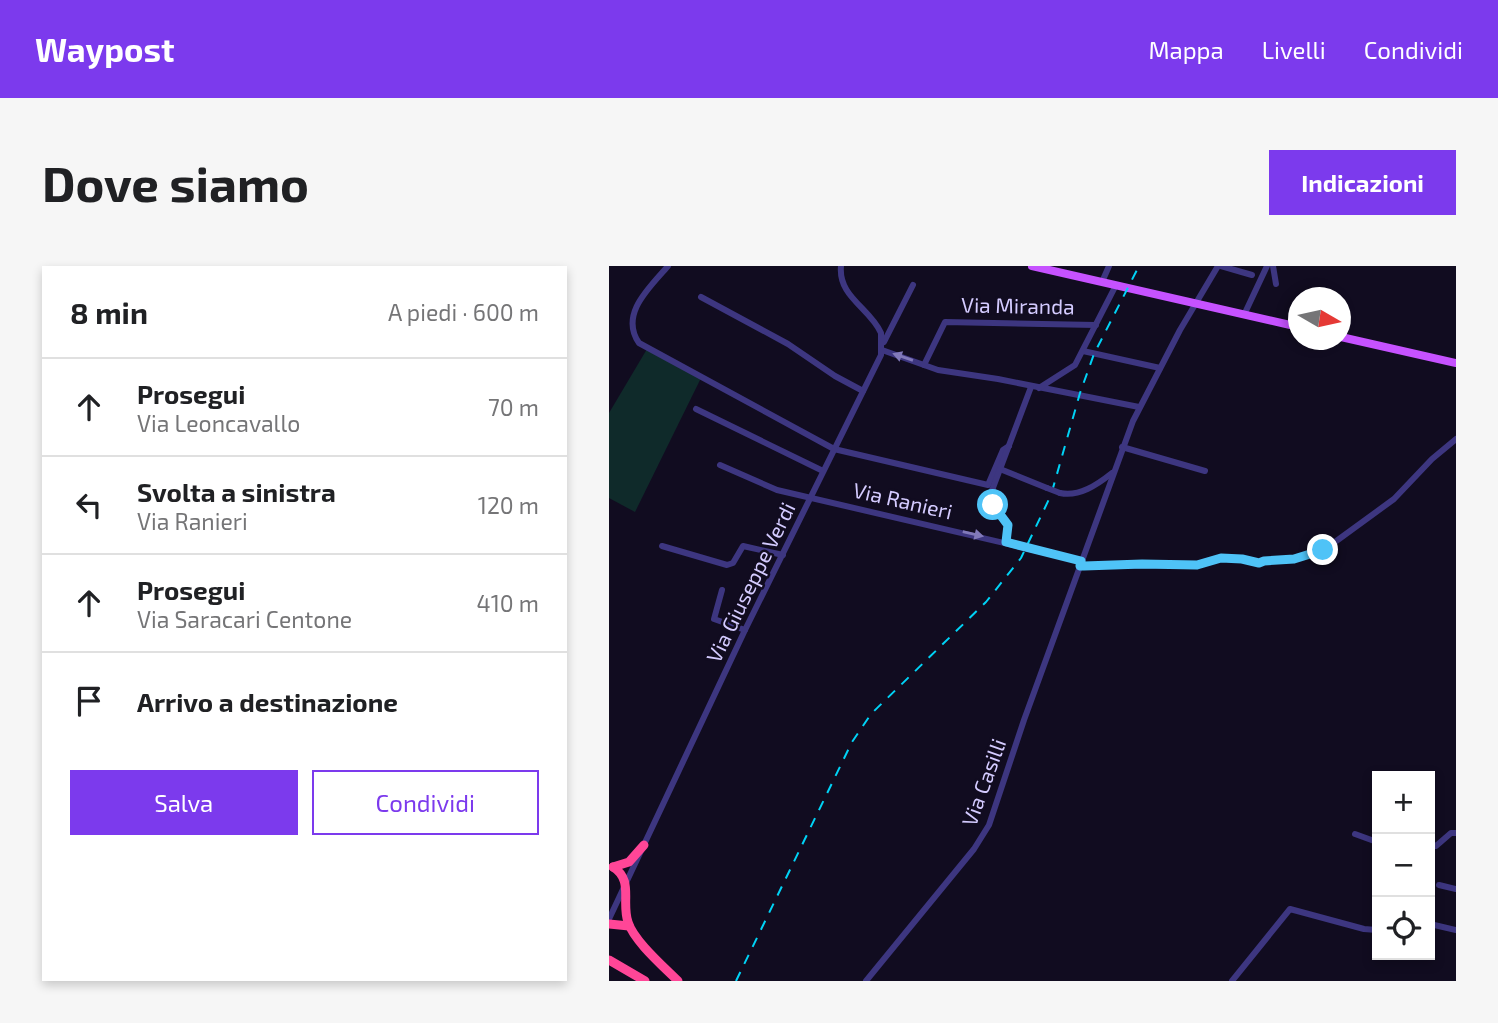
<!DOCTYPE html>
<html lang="it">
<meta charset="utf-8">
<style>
:root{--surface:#fff;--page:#f6f6f6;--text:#202124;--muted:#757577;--line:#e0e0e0;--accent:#7c3aed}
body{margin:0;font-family:"Exo 2",sans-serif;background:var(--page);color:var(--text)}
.controls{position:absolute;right:21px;bottom:21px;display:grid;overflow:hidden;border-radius:0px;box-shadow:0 4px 10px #0003}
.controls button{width:63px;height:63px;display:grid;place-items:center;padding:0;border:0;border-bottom:2px solid var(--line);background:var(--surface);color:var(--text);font:35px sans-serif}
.compass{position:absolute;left:679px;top:21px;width:63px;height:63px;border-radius:50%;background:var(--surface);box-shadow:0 4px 10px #0003;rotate:99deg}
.stop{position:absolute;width:21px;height:21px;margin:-16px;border:5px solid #4fc3f7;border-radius:50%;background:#fff}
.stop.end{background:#4fc3f7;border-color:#fff;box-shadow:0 2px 7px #0008}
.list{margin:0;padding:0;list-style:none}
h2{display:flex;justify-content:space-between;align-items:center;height:91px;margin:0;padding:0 28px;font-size:30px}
h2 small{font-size:23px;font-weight:400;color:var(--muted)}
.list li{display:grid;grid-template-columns:46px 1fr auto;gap:21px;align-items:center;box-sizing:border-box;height:98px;padding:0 28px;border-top:2px solid var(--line)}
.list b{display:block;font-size:26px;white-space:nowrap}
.list p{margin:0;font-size:23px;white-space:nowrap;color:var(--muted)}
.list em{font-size:23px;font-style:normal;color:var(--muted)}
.actions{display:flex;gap:14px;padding:21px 28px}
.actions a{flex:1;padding:16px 0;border:2px solid var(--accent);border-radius:0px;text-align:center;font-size:24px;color:var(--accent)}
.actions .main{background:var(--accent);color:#fff}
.icon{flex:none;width:38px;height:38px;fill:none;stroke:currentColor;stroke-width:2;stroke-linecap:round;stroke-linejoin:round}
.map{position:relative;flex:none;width:847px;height:715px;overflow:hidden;border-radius:0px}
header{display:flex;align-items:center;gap:42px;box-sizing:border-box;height:98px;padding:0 35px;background:var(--accent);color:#fff}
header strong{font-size:33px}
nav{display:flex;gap:38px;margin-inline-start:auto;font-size:24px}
.intro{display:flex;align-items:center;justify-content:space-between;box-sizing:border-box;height:168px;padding:0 42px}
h1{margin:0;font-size:49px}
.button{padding:18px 32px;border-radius:0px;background:var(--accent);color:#fff;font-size:24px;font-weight:700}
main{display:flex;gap:42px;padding:0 42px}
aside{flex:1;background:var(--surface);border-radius:0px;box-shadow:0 4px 10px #0003}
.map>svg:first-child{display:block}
</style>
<header>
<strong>Waypost</strong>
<nav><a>Mappa</a><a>Livelli</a><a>Condividi</a></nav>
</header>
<div class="intro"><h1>Dove siamo</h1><a class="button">Indicazioni</a></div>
<main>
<aside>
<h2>8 min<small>A piedi · 600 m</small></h2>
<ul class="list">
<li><svg class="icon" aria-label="ahead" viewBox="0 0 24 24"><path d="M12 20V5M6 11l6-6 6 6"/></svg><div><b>Prosegui</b><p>Via Leoncavallo</p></div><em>70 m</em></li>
<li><svg class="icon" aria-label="left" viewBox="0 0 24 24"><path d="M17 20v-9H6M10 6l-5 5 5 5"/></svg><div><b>Svolta a sinistra</b><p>Via Ranieri</p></div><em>120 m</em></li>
<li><svg class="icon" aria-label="ahead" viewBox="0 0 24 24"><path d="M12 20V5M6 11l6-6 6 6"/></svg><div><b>Prosegui</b><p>Via Saracari Centone</p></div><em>410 m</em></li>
<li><svg class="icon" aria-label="arrive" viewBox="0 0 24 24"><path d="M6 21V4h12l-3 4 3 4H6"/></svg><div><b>Arrivo a destinazione</b></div></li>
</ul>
<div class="actions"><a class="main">Salva</a><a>Condividi</a></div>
</aside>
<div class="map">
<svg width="847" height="715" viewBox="0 0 847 715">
<rect width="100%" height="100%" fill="#110c20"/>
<path fill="#0f2a2a" d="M38,83l54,29 -66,134 -26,-14v-85z"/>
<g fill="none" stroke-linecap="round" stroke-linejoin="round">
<g stroke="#3d3680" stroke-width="6">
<path d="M59,0c-18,21 -49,48 -29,77l195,106 154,36 15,-35 6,-4"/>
<path d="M612,0l31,9"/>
<path d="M664,0l3,18"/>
<path d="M493,16l7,-16"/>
<path d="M92,31l87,47 47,32 28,15"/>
<path d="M635,49l23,-49"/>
<path d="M275,76l29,-57"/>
<path d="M273,84l56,20 60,9 141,28"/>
<path d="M474,85l77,17"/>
<path d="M315,99l21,-43 151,3"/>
<path d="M430,122l36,-23 41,-80"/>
<path d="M87,143l127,62"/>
<path d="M513,181l83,24"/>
<path d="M111,199l57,25 304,71"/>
<path d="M391,203l47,19"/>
<path d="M451,227c19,4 37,-8 52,-20"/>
<path d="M397,276l2,-17 -15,-20 -2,-12 40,-106"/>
<path d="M53,280l65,19 6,-2 10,-17 40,9"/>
<path d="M471,300l117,-1 24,-7 21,1 17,4 5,-3 30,-1 30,-9 70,-51 38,-40 24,-20"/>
<path d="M113,324l-8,29 31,11"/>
<path d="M746,568l22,8"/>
<path d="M821,579l6,1 15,-13h5"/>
<path d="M830,619l17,4"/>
<path d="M0,653l136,-289 136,-275v-22c-11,-25 -43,-36 -40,-67"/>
<path d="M821,658l26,6"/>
<path d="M257,715l108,-132 15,-24 35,-105 109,-299 47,-91 38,-64"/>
<path d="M623,715l58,-72 74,20 13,1"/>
</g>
<g stroke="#c652ff" stroke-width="8">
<path d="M423,0l267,61"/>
<path d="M732,71l115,26"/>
</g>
<g stroke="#ff4697" stroke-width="9">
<path d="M4,601c21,13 8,35 15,55 6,19 35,44 50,59"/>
<path d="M4,601l16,-5 15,-17"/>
<path d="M0,658l20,2"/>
<path d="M0,694l36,21"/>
</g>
<path stroke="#00d3f6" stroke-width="2" stroke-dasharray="10 9" stroke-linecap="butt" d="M127,715l99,-204 17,-35 19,-28 115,-112 35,-44 30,-63 29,-102 14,-39 45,-88"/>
<path stroke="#3d3680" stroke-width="6" d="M438,222l13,5"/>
</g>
<defs><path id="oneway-solid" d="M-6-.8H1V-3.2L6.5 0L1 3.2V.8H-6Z" transform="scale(1.75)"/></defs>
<g fill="#8179b9">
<use href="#oneway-solid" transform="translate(294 91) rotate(-161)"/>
<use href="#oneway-solid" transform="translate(364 268) rotate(13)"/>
</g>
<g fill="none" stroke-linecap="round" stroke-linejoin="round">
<path stroke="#4fc3f7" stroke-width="9" d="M384,239l15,20 -2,17 75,19 -1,5h4l58,-2 55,1 24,-7 21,1 17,4 5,-2 30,-2 29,-9"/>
</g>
<g text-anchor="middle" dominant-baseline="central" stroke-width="5" stroke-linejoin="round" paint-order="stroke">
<g font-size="21" fill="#d4cbff" stroke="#110c20">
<text transform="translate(409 39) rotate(1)">Via Miranda</text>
<text transform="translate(294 234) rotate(13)">Via Ranieri</text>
<text transform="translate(141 316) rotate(-64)">Via Giuseppe Verdi</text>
<text transform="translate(374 516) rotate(-70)">Via Casilli</text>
</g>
</g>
</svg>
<div class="controls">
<button>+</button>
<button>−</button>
<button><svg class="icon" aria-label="locate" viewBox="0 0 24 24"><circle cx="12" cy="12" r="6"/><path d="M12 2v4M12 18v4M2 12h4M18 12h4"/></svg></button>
</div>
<svg class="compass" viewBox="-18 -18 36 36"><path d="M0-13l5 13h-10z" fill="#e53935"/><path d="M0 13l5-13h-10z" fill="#757577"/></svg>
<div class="stop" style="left:384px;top:239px"></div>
<div class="stop end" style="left:714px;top:284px"></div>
</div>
</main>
